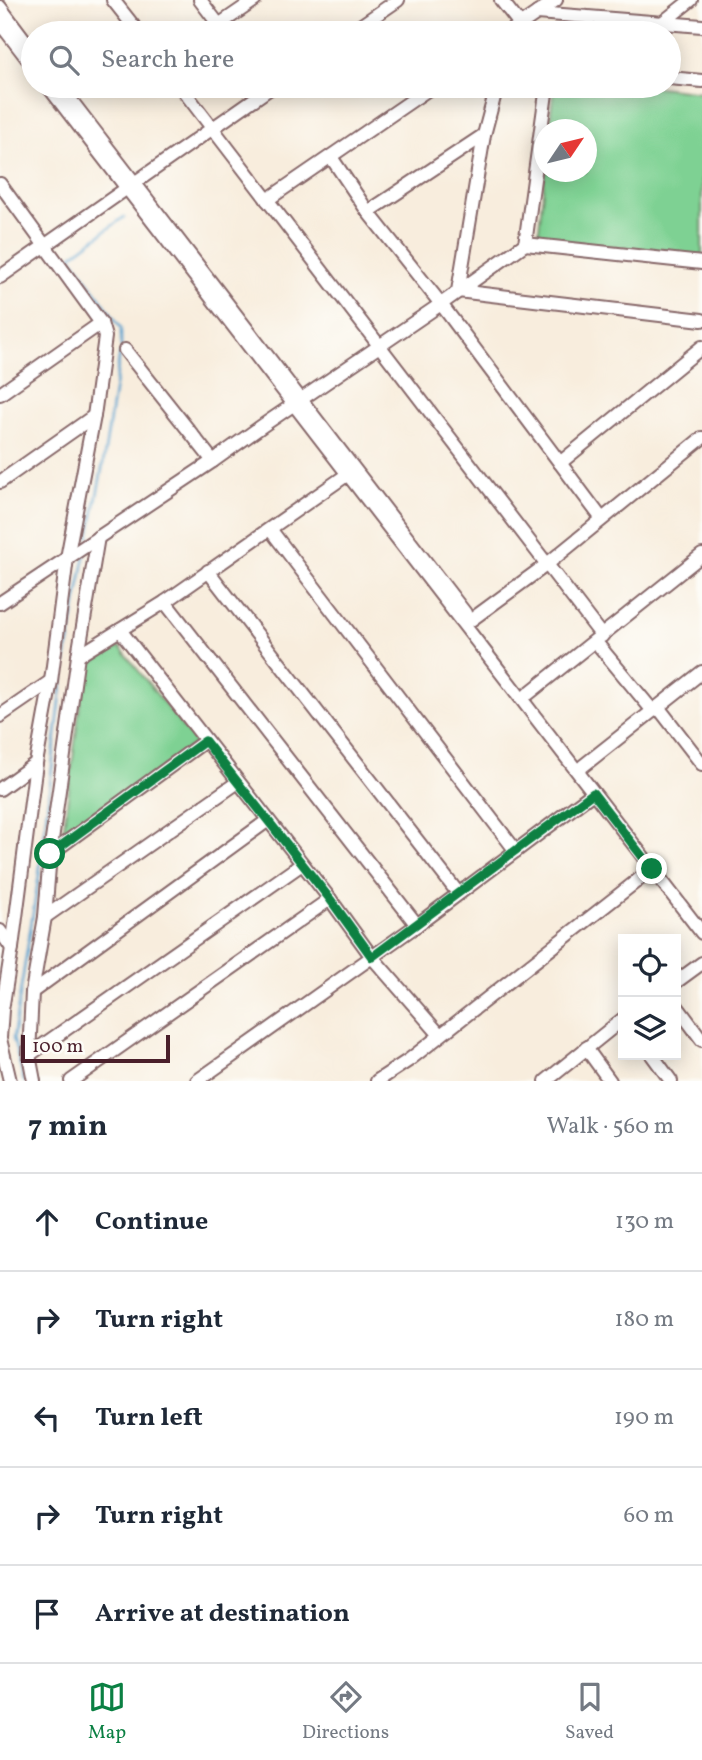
<!DOCTYPE html>
<meta charset="utf-8">
<style>
:root{--surface:#fff;--page:#f2f2f3;--text:#1f2937;--muted:#747a83;--line:#e0e1e3;--accent:#0b8043}
body{margin:0;font-family:Vollkorn,serif;background:var(--page);color:var(--text)}
.controls{position:absolute;right:21px;bottom:21px;display:grid;overflow:hidden;border-radius:0px;box-shadow:0 4px 18px #0003}
.controls button{width:63px;height:63px;display:grid;place-items:center;padding:0;border:0;border-bottom:2px solid var(--line);background:var(--surface);color:var(--text);font:35px sans-serif}
.compass{position:absolute;left:534px;top:119px;width:63px;height:63px;border-radius:50%;background:var(--surface);box-shadow:0 4px 18px #0003;rotate:55deg}
.scale{position:absolute;left:21px;bottom:18px;width:149px;box-sizing:border-box;padding-left:7px;border:4px solid #4a1f2b;border-top:0;font-size:19px;line-height:24px;white-space:nowrap;color:#4a1f2b;-webkit-text-stroke:5px #fdfcf7;paint-order:stroke}
.stop{position:absolute;width:21px;height:21px;margin:-16px;border:5px solid #0b8043;border-radius:50%;background:#fff}
.stop.end{background:#0b8043;border-color:#fff;box-shadow:0 2px 7px #0008}
.list{margin:0;padding:0;list-style:none}
h2{display:flex;justify-content:space-between;align-items:center;height:91px;margin:0;padding:0 28px;font-size:30px}
h2 small{font-size:23px;font-weight:400;color:var(--muted)}
.list li{display:grid;grid-template-columns:46px 1fr auto;gap:21px;align-items:center;box-sizing:border-box;height:98px;padding:0 28px;border-top:2px solid var(--line)}
.list b{display:block;font-size:26px;white-space:nowrap}
.list em{font-size:23px;font-style:normal;color:var(--muted)}
.icon{flex:none;width:38px;height:38px;fill:none;stroke:currentColor;stroke-width:2;stroke-linecap:round;stroke-linejoin:round}
.map{position:relative;flex:none;width:702px;height:1081px;overflow:hidden}
.search{position:absolute;background:var(--surface);box-shadow:0 4px 18px #0003;left:21px;right:21px;top:21px;height:77px;display:flex;align-items:center;gap:18px;box-sizing:border-box;padding:0 24px;border-radius:38px;color:var(--muted);font-size:26px}
.sheet{height:581px;background:var(--surface)}
nav{display:flex;justify-content:space-around;align-items:center;box-sizing:border-box;height:98px;border-top:2px solid var(--line);background:var(--surface);font-size:19px;color:var(--muted)}
nav a{display:grid;justify-items:center;gap:4px}
nav .on{color:var(--accent)}
.map>svg:first-child{display:block}
</style>
<div class="map">
<svg width="702" height="1081" viewBox="0 0 702 1081">
<rect width="100%" height="100%" fill="#fdfcf7"/>
<filter id="ink" filterUnits="userSpaceOnUse"><feTurbulence type="fractalNoise" baseFrequency=".0143" numOctaves="2"/><feDisplacementMap in="SourceGraphic" scale="14" xChannelSelector="R" yChannelSelector="G"/><feConvolveMatrix kernelMatrix="1 2 1 2 8 2 1 2 1" color-interpolation-filters="sRGB"/></filter>
<filter id="wash" filterUnits="userSpaceOnUse"><feTurbulence type="fractalNoise" baseFrequency=".00686" numOctaves="4" result="noise"/><feDisplacementMap in="SourceGraphic" scale="28" xChannelSelector="R" yChannelSelector="G"/><feGaussianBlur stdDeviation="1.57" result="paint"/><feColorMatrix in="noise" values="0 0 0 0 0 0 0 0 0 0 0 0 0 0 0 0 0 1.4 0 .05"/><feComposite in="paint" operator="in"/></filter>
<g filter="url(#wash)">
<rect width="100%" height="100%" fill="#f8eddd"/>
<g fill="#7ed193" stroke="#64785f" stroke-width="2">
<path d="M554,86h96l52,6v165l-164,-19 7,-66h41v-42l-37,-1z"/>
<path d="M120,647l75,96 -133,99 23,-176z"/>
</g>
<g fill="none" stroke-linecap="round" stroke-linejoin="round">
<g stroke="#57a2cf" stroke-width="2.5">
<path d="M121,347v-19l-50,-72 53,-39"/>
<path d="M89,537l14,-73 17,-111"/>
<path d="M24,1081l-11,-43 26,-163 25,-206 22,-119"/>
</g>
</g>
</g>
<g filter="url(#ink)">
<g fill="none" stroke-linecap="round" stroke-linejoin="round">
<g stroke="#876769" stroke-width="16">
<g id="minor">
<path d="M113,0l26,33"/>
<path d="M200,0l19,25"/>
<path d="M501,0l26,33"/>
<path d="M0,7l33,44"/>
<path d="M537,13l165,13"/>
<path d="M0,23l33,43"/>
<path d="M662,23l29,-23"/>
<path d="M207,33l48,-33"/>
<path d="M350,33l48,-33"/>
<path d="M508,33l48,-33"/>
<path d="M669,78l33,3"/>
<path d="M48,86l654,847"/>
<path d="M60,86l405,527"/>
<path d="M180,86l422,550"/>
<path d="M497,86l-13,49 -26,156 244,29"/>
<path d="M547,86l-22,158 177,19"/>
<path d="M331,157l37,55 73,92 161,215"/>
<path d="M0,184l101,139 4,14 -11,79 -27,142 -16,123 -15,82 -24,185 -10,62 -2,28"/>
<path d="M267,200l166,-114"/>
<path d="M368,212l116,-77"/>
<path d="M0,277l273,-191"/>
<path d="M125,350l88,111"/>
<path d="M0,394l101,-71"/>
<path d="M560,463l142,-116"/>
<path d="M0,482l94,-66"/>
<path d="M270,529l246,322"/>
<path d="M208,571l250,322"/>
<path d="M165,602l252,323"/>
<path d="M0,603l213,-142 49,-35 179,-122 84,-60"/>
<path d="M471,620l75,-55 156,-127"/>
<path d="M120,630l210,269 42,58 68,78"/>
<path d="M595,641l58,70"/>
<path d="M78,656l87,-54 183,-128"/>
<path d="M528,694l174,-139"/>
<path d="M658,707l44,57"/>
<path d="M0,716l51,-35"/>
<path d="M583,766l119,-94"/>
<path d="M0,789l36,-26"/>
<path d="M50,854l155,-113"/>
<path d="M45,917l193,-135"/>
<path d="M0,931l12,17"/>
<path d="M676,982l26,-19"/>
<path d="M32,992l235,-171"/>
<path d="M676,1005l26,35"/>
<path d="M0,1039l10,42"/>
<path d="M586,1048l24,33"/>
<path d="M29,1055l273,-191"/>
<path d="M652,1055l19,26"/>
<path d="M34,1081l-5,-26 3,-63 13,-75 5,-63 28,-198 20,-119"/>
<path d="M71,1081l259,-182"/>
<path d="M197,1081l220,-156 176,-132"/>
<path d="M377,1081l32,-21 243,-191"/>
<path d="M546,1081l77,-62"/>
</g>
</g>
<use href="#minor" stroke="#fff" stroke-width="12"/>
</g>
</g>
<g fill="none" stroke-linecap="round" stroke-linejoin="round" filter="url(#ink)">
<path stroke="#0b8043" stroke-width="9" d="M50,854l155,-113 125,158 42,58 221,-164 59,76"/>
</g>
</svg>
<div class="controls">
<button><svg class="icon" aria-label="locate" viewBox="0 0 24 24"><circle cx="12" cy="12" r="6"/><path d="M12 2v4M12 18v4M2 12h4M18 12h4"/></svg></button>
<button><svg class="icon" aria-label="layers" viewBox="0 0 24 24"><path d="M12 4l9 5-9 5-9-5zM3 14l9 5 9-5"/></svg></button>
</div>
<svg class="compass" viewBox="-18 -18 36 36"><path d="M0-13l5 13h-10z" fill="#e53935"/><path d="M0 13l5-13h-10z" fill="#747a83"/></svg>
<div class="scale">100 m</div>
<div class="stop" style="left:50px;top:854px"></div>
<div class="stop end" style="left:652px;top:869px"></div>
<div class="search"><svg class="icon" aria-label="search" viewBox="0 0 24 24"><circle cx="10" cy="10" r="6"/><path d="M15 15l6 6"/></svg>Search here</div>
</div>
<section class="sheet">
<h2>7 min<small>Walk · 560 m</small></h2>
<ul class="list">
<li><svg class="icon" aria-label="ahead" viewBox="0 0 24 24"><path d="M12 20V5M6 11l6-6 6 6"/></svg><div><b>Continue</b></div><em>130 m</em></li>
<li><svg class="icon" aria-label="right" viewBox="0 0 24 24"><path d="M7 20v-9h11M14 6l5 5-5 5"/></svg><div><b>Turn right</b></div><em>180 m</em></li>
<li><svg class="icon" aria-label="left" viewBox="0 0 24 24"><path d="M17 20v-9H6M10 6l-5 5 5 5"/></svg><div><b>Turn left</b></div><em>190 m</em></li>
<li><svg class="icon" aria-label="right" viewBox="0 0 24 24"><path d="M7 20v-9h11M14 6l5 5-5 5"/></svg><div><b>Turn right</b></div><em>60 m</em></li>
<li><svg class="icon" aria-label="arrive" viewBox="0 0 24 24"><path d="M6 21V4h12l-3 4 3 4H6"/></svg><div><b>Arrive at destination</b></div></li>
</ul>
</section>
<nav>
<a class="on"><svg class="icon" aria-label="map" viewBox="0 0 24 24"><path d="M3 6l6-2 6 2 6-2v14l-6 2-6-2-6 2zM9 4v14M15 6v14"/></svg>Map</a>
<a><svg class="icon" aria-label="directions" viewBox="0 0 24 24"><path d="M12 3l9 9-9 9-9-9zM9 14v-3h6M13 9l2 2-2 2"/></svg>Directions</a>
<a><svg class="icon" aria-label="saved" viewBox="0 0 24 24"><path d="M7 4h10v16l-5-4-5 4z"/></svg>Saved</a>
</nav>
